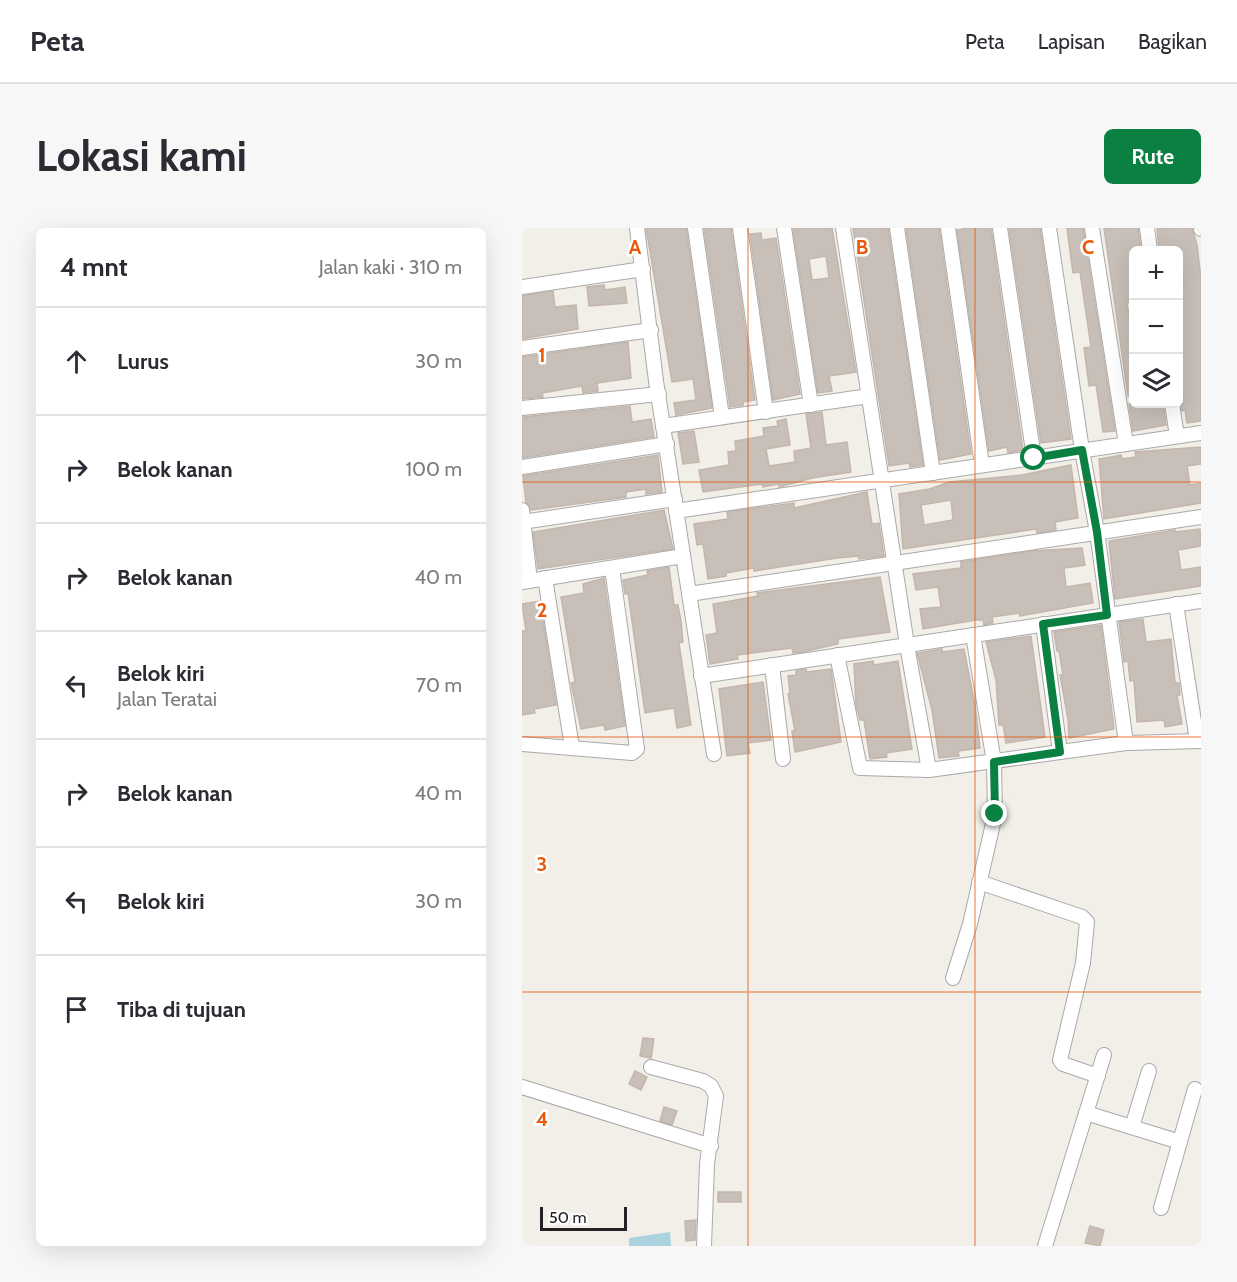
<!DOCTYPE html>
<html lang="id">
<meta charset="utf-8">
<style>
:root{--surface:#fff;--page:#f7f7f7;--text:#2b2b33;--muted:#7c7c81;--line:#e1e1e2;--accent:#0b8043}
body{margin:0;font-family:Cabin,sans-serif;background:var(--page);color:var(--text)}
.controls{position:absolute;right:18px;top:18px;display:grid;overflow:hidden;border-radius:9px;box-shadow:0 6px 24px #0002}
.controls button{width:54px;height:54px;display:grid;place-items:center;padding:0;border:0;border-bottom:2px solid var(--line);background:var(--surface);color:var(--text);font:30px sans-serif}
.scale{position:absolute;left:18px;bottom:15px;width:87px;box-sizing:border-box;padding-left:6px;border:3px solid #222;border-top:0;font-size:16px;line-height:21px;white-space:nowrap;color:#222;-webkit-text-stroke:4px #fff;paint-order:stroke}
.stop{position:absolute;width:18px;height:18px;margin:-14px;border:4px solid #0b8043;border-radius:50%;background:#fff}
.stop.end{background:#0b8043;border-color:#fff;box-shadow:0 2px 6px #0008}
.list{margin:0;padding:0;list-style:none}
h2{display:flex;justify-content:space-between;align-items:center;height:78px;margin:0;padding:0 24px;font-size:26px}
h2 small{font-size:20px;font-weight:400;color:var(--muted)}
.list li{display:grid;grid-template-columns:39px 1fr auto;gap:18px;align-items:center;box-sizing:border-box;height:108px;padding:0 24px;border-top:2px solid var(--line)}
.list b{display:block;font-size:22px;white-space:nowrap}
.list p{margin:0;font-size:20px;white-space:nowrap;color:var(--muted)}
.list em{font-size:20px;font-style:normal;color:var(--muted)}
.icon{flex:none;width:33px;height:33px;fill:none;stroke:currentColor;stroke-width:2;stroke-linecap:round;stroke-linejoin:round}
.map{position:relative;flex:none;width:679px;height:1018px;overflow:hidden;border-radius:9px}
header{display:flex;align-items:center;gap:36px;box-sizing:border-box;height:84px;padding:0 30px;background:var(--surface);border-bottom:2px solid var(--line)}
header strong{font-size:28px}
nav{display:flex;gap:33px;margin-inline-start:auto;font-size:21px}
.intro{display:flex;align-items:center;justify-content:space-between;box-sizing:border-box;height:144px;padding:0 36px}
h1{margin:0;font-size:42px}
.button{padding:15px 27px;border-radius:9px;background:var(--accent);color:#fff;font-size:21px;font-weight:700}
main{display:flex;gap:36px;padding:0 36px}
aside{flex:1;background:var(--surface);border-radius:9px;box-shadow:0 6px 24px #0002}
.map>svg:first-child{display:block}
</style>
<header>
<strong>Peta</strong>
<nav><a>Peta</a><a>Lapisan</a><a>Bagikan</a></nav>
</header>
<div class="intro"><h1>Lokasi kami</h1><a class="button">Rute</a></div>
<main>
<aside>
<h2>4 mnt<small>Jalan kaki · 310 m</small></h2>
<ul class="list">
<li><svg class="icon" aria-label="ahead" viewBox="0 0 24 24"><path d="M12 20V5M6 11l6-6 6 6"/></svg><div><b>Lurus</b></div><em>30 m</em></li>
<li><svg class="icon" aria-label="right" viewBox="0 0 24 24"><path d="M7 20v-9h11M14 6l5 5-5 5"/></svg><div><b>Belok kanan</b></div><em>100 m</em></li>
<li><svg class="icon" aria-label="right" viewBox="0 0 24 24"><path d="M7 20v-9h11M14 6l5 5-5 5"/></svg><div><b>Belok kanan</b></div><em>40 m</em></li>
<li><svg class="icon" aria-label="left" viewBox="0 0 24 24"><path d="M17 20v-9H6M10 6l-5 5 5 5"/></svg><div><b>Belok kiri</b><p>Jalan Teratai</p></div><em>70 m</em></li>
<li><svg class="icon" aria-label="right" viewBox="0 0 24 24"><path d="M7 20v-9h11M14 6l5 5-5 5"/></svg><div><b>Belok kanan</b></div><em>40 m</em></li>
<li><svg class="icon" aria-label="left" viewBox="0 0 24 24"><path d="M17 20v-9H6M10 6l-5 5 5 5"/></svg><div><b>Belok kiri</b></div><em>30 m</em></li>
<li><svg class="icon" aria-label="arrive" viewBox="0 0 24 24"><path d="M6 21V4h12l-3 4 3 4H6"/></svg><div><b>Tiba di tujuan</b></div></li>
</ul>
</aside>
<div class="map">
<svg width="679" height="1018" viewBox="0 0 679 1018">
<rect width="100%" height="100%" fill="#f2efe9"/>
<path fill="#aad3df" d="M148,1004l1,14h-42v-8z"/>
<g fill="#c7bfb8" stroke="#c4b6ab" stroke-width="1.5" fill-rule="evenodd">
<path d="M124,0h40l26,180 -36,7 -2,-12 22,-3 -3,-21 -21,3z"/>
<path d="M182,0h27l24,172 -12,2v3l-13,2z"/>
<path d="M271,0h39l24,144 -27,4 3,15 -14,2zM304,28l3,22 -17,2 -3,-21z"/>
<path d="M331,0h35l35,237 -13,2 -1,-4 -20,3z"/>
<path d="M384,0h33l32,226 -31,6z"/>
<path d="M446,0h23l32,222 -15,3 -1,-6 -18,4 -32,-221z"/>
<path d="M487,0h31l31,211 -30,4z"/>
<path d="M545,0h16l32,203 -12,1 -7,-47 -7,1 -5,-38 7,-1 -11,-75 -7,1z"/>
<path d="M582,0h34l3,22h-7v52l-7,1 7,43v50h-6z"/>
<path d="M635,0h35l5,17 4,34v142l-14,2 -2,-13 -3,1 -1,-7h3l-5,-37v-83l5,-1 -5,-33h-20z"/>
<path d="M239,5l1,7 14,-2 24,156 -27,6 -23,-166z"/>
<path d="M82,57l1,5 20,-3 2,16 -38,3 -2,-19z"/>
<path d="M31,63l2,16 21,-2 2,24 -56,10v-43z"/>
<path d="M106,114l3,36 -34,5 1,8 -15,2 -1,-7 -40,7 1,4 -21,2v-42z"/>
<path d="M607,176h34l3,21 -33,6z"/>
<path d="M108,178l2,16 19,-3 3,18 -132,21v-41z"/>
<path d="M300,184l4,33 21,-3 4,30 -39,6 -33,9v-3l-16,3 -1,-3 -59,8 -4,-22 30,-5 -1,-13 8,-1 -1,-10 29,-5 -1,-8 15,-2 -1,-5 9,-2 4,26 -24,4 3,17 26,-4 -1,-11 17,-3 -5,-34z"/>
<path d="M172,203l5,31 -16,2 -5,-31z"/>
<path d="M679,219v17l-14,2 3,19 11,-2v20l-97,16 -5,-60 22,-4 1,4 14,-2 -1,-5z"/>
<path d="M136,227l4,37 -16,2v-5l-20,3v5l-95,13 -5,-8 -3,-26z"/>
<path d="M549,237l7,53 -23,4 1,8 -19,3 -1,-4 -133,20 -4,-55 31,-5 19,-7 73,-7zM429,272l2,20 -29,5 -3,-20z"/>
<path d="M345,264l5,32 7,-1 5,33 -25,3 -1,-3 -21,2 -83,13v-3l-28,5v3l-18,3 -5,-35 -6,1 -3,-21 34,-5 -1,-7 67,-9v5z"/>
<path d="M142,282l9,39 -135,20 -5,-37z"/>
<path d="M678,301l1,17 -23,4 3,20 20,-3v19l-86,13 -6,-58 66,-11v2z"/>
<path d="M560,320l3,17 -21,3 2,19 24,-4 3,20 -73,13 -1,-3 -27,4 1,6 -9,2 -1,-5h-7l-53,9 -3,-20 21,-2 -3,-20 -22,3 -3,-16 48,-6v-6l71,-11z"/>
<path d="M147,339l5,38h4l3,16 2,21 -4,1 12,82 -14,3 -3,-20 -29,5 -17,-120 -3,1 -2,-14 25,-5 -1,-4z"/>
<path d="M358,349l10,55 -52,7v5l-35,8 -10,1 -1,-5 -24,3 -31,4 1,4 -28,5 -4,-29 11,-2 -4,-29 45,-8 -1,-3z"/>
<path d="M82,350l21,148 -20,4 -1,-5 -23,4 -10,-46 4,-1 -14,-85 23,-4 -1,-9z"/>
<path d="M18,373l16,104 -22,4 1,4 -13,2v-84h4l-4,-27z"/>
<path d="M621,391l3,23 25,-3 4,44h4l1,12h-3l5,29 -17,3 -1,-7 -27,2 -3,-42 -4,1 -2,-20 -4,1 -5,-40z"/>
<path d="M579,397l13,104 -45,9 -1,-19 -8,-44h3l-4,-24h-2l-3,-19z"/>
<path d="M509,408l14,101 -39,6 -3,-18h-4l-3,-45 -10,-38z"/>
<path d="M420,421v3l22,-3 11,56 5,43 -22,3 1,5 -20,2 -7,-48 -15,-57z"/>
<path d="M351,433l1,4 24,-4 14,88 -26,4 1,4 -17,2 -6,-39h-4l-4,-15 -2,-41z"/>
<path d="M284,441v3l25,-3 10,73 -46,10 -3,-21h3l-7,-37 2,-1 -2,-17 8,-1v-4z"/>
<path d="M241,454l8,58 -23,3 2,10 -23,3 -8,-67z"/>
<path d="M121,810l11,1 -3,19 -11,-2z"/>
<path d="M113,843l12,6 -6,13 -12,-6z"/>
<path d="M142,879l13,4 -5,14 -12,-4z"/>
<rect x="196" y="964" width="23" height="10"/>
<path d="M174,992l-1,20 -9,1 -1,-20z"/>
<path d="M568,998l14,4 -4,16 -15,-3z"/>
</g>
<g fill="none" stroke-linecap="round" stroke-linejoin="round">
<g stroke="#a9a9a9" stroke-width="16">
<g id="minor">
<path d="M115,0l19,153 58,373"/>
<path d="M173,0l27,189"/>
<path d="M218,0l26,184"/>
<path d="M262,0l27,177"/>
<path d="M321,0l64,417 22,125"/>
<path d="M375,0l36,245"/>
<path d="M426,0l34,237"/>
<path d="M478,0l34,230"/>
<path d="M527,0l33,222 15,82 29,211"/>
<path d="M570,0l34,216"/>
<path d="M625,0l3,22"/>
<path d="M679,0v1"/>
<path d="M0,59l121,-18"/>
<path d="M0,120l129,-18"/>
<path d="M650,176l5,32"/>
<path d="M0,180l137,-14"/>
<path d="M141,198l206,-30"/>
<path d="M0,239l145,-23"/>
<path d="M0,282l8,71"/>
<path d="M154,283l525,-78"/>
<path d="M0,294l153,-23"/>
<path d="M23,350l27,169"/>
<path d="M0,354l161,-26"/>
<path d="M167,366l512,-77"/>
<path d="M654,376l21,137"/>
<path d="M521,396l17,128"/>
<path d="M315,427l23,113 69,2 197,-27 75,-2"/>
<path d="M250,437l11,94"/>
<path d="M179,448l500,-75"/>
<path d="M0,516l110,9 5,-4 -25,-181"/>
<path d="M457,654l103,35 5,5 -4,41 -23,97 3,4 35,12"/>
<path d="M431,750l17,-54 25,-109 -1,-53 -21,-127"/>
<path d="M129,839l52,14 8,5 5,10 -9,68 -3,82"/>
<path d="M0,859l189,59"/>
<path d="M564,885l94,29"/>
<path d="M610,899l17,-56"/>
<path d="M639,980l34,-119"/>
<path d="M523,1018l59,-191"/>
</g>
</g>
<use href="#minor" stroke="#fff" stroke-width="14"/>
</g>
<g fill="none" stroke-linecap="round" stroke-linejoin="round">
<path stroke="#0b8043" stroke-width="8" d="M473,586l-1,-52 66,-10 -17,-128 64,-9 -10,-83 -15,-82 -48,8"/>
</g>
<path fill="none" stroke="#e8590c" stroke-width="1.5" stroke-opacity="0.55" d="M226,0v1018M453,0v1018M0,254h679M0,509h679M0,764h679"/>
<g font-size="20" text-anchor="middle" font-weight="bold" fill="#e8590c" stroke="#fff" stroke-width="5" stroke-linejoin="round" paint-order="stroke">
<text x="113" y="26">A</text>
<text x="340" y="26">B</text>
<text x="566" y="26">C</text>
<text x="20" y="134">1</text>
<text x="20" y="389">2</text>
<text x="20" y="643">3</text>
<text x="20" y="898">4</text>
</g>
</svg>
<div class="controls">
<button>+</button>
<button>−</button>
<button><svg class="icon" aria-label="layers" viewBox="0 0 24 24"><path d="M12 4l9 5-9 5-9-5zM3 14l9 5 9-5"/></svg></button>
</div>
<div class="scale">50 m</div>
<div class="stop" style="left:512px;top:230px"></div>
<div class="stop end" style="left:473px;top:586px"></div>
</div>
</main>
